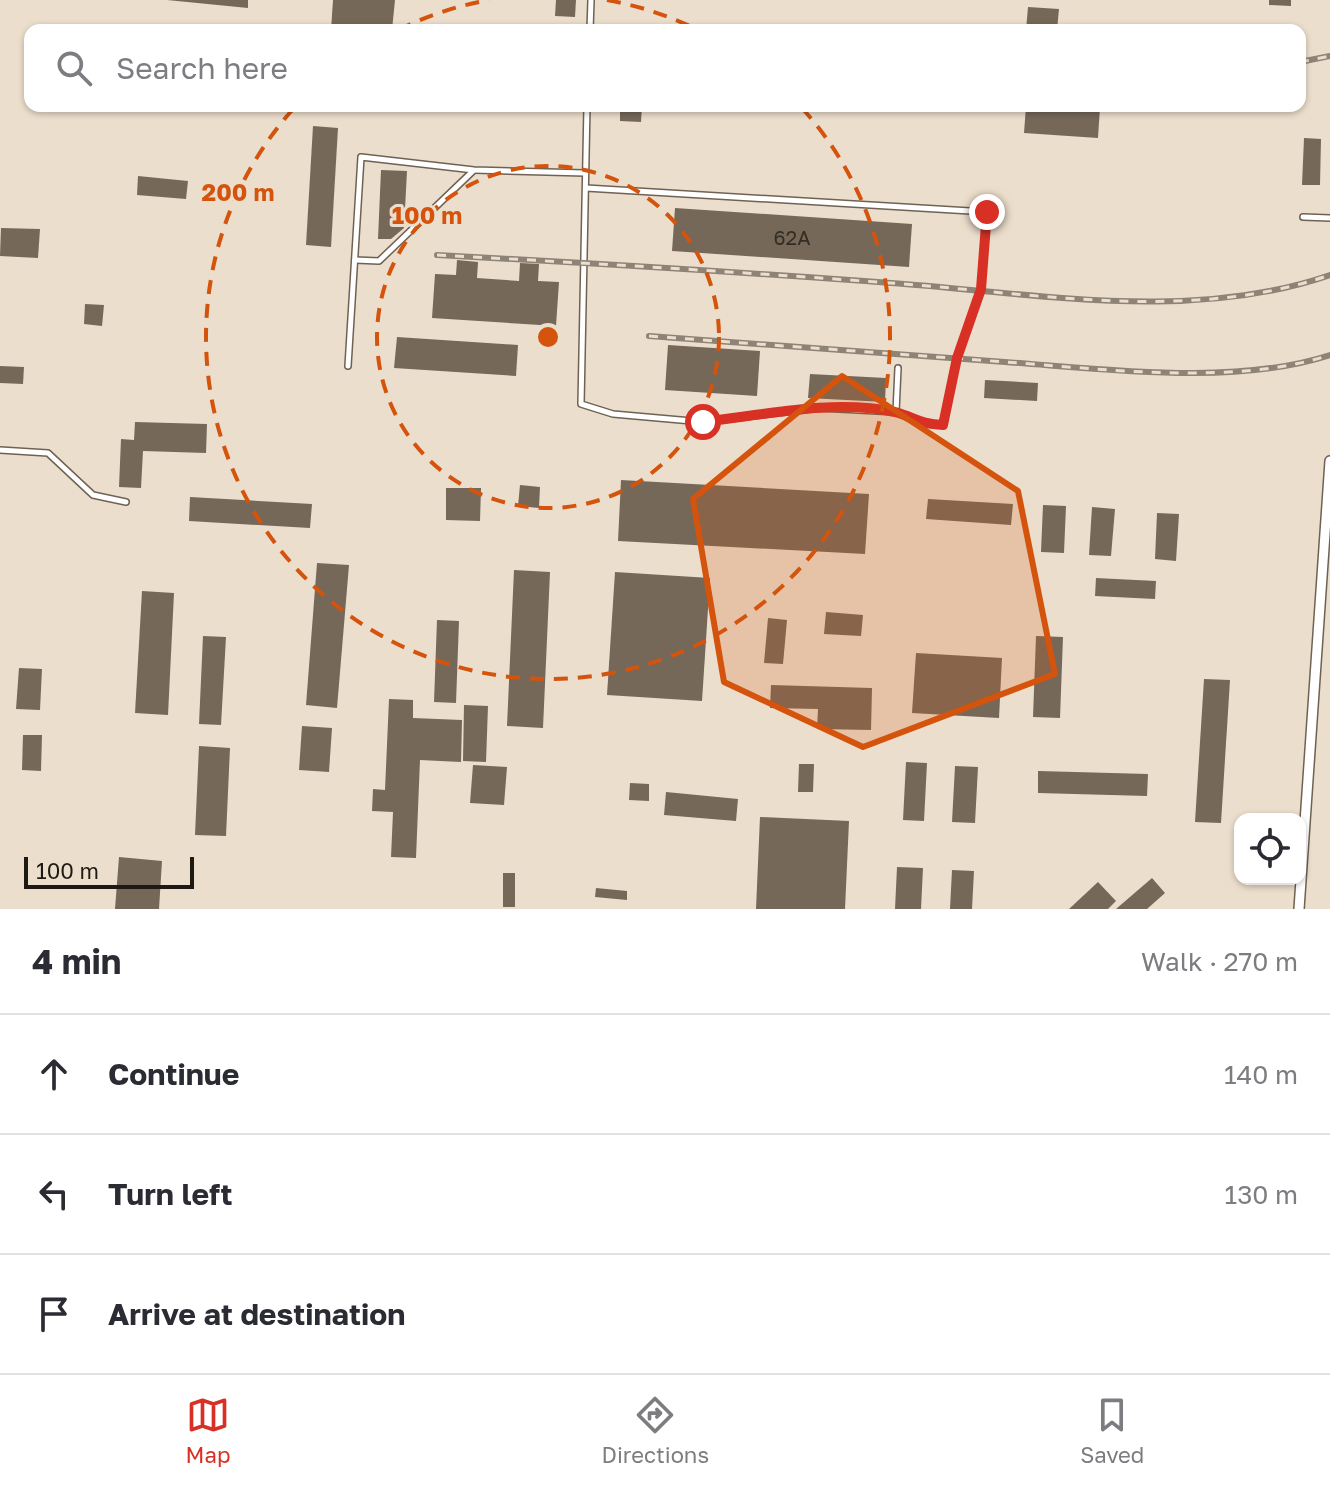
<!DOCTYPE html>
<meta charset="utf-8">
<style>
:root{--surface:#fff;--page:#f2f2f3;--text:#2b2b33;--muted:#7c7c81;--line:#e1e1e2;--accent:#d93025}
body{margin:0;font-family:"Golos Text",sans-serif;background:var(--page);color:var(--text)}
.controls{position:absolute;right:24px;bottom:24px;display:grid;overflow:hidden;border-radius:16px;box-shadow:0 2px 6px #0004}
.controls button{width:72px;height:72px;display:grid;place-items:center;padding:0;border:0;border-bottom:2px solid var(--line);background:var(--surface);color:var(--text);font:40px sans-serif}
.scale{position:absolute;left:24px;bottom:20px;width:170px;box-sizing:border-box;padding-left:8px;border:4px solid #1f1913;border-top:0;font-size:22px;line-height:28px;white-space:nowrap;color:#1f1913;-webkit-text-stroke:6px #ecdecc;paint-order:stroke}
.stop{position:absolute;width:24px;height:24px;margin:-18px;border:6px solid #d93025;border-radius:50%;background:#fff}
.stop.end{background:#d93025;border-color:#fff;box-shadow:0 2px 8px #0008}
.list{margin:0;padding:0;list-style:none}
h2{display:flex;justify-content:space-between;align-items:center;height:104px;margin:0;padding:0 32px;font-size:34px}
h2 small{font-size:26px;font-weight:400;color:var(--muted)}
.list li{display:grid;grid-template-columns:52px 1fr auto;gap:24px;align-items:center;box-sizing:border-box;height:120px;padding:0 32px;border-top:2px solid var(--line)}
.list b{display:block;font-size:30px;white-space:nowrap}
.list em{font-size:26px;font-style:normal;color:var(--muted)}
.icon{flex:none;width:44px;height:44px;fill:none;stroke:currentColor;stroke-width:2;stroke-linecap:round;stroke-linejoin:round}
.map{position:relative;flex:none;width:1330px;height:909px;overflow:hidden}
.search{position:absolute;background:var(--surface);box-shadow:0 2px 6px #0004;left:24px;right:24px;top:24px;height:88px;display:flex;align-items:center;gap:20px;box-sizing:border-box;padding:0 28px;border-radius:16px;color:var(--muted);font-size:30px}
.sheet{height:464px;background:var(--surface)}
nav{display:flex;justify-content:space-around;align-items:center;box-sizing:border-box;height:112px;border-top:2px solid var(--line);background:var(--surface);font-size:22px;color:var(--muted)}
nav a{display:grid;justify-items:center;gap:4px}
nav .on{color:var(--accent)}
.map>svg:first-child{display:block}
</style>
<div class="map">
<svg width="1330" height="909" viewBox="0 0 1330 909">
<rect width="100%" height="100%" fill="#ecdecc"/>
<g fill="#756859">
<path d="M167,0h81v8z"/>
<path d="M333,0h62l-3,30h-61z"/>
<path d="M556,0h20l-1,17 -20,-1z"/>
<path d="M1269,0h22v6l-22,-1z"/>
<path d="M1028,7l31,2 -2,21h-31z"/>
<path d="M620,106h22l-1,16 -21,-1z"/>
<path d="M1026,106l74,1 -2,31 -74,-5z"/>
<path d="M313,126l25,2 -7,119 -25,-2z"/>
<path d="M1304,138l17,1 -1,46h-18z"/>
<path d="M381,170l26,1 -3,57 -13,11h-13z"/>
<path d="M138,176l50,5 -2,18 -49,-4z"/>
<path d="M675,208l237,16 -3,43 -237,-16z"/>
<path d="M1,228l39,1 -2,29 -38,-2z"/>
<path d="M457,260l21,2 -1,16 42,3 1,-18 19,1 -1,17 21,1 -3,44 -124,-8 3,-44 21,1z"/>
<path d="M85,304l19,1 -2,21 -18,-2z"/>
<path d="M397,337l121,8 -2,31 -122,-8z"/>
<path d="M668,345l92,6 -3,45 -92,-6z"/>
<path d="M0,366l24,1 -1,17 -23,-1z"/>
<path d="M810,374l76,4 -1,24 -77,-4z"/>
<path d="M985,380l53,3 -1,18 -53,-3z"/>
<path d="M135,422l72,2 -1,29 -63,-2 -2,37 -22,-1 2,-48 13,1z"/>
<path d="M621,480l248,14 -4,60 -247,-13z"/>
<path d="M520,485l20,2 -1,21 -21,-2z"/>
<path d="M446,488h35l-1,33 -34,-1z"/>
<path d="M190,497l122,7 -2,24 -121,-7z"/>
<path d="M928,499l85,5 -2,21 -85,-6z"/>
<path d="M1043,505l23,1 -2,47 -23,-1z"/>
<path d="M1092,507l23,2 -4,47 -22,-1z"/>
<path d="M1157,513l22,1 -3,47 -21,-2z"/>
<path d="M317,563l32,2 -12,143 -31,-3z"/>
<path d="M514,570l36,2 -7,156 -36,-2z"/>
<path d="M615,572l95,6 -8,123 -95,-6z"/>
<path d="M1096,578l60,3 -1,18 -60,-3z"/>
<path d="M142,591l32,2 -6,122 -33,-2z"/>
<path d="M826,612l37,3 -2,21 -37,-2z"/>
<path d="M768,618l19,2 -4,44 -19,-1z"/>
<path d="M437,620l22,1 -3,82 -22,-1z"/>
<path d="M203,636l23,1 -5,88 -22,-1z"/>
<path d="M1036,636l27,1 -3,81 -27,-1z"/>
<path d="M916,653l86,5 -3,60 -87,-5z"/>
<path d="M19,668l23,1 -2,41 -24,-1z"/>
<path d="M1204,679l26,1 -9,143 -26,-1z"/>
<path d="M771,685l101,3 -1,42 -54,-1 1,-20 -48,-1z"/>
<path d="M389,699l24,1v18l49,2 -1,42 -41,-2 -4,98 -25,-1 2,-45 -21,-1 1,-22 12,1z"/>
<path d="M464,705l24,1 -2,56 -23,-1z"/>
<path d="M302,726l30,2 -3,44 -30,-2z"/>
<path d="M23,735h19l-1,36 -19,-1z"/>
<path d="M199,746l31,2 -4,88 -31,-1z"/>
<path d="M906,762l21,1 -3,58 -21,-1z"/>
<path d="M799,764h15l-1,28h-15z"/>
<path d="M473,765l34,2 -3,38 -34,-2z"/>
<path d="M955,766l23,1 -3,56 -23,-1z"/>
<path d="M1038,771l110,3 -1,22 -109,-3z"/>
<path d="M630,783l19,1v17l-20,-1z"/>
<path d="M666,792l72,7 -2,22 -72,-6z"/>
<path d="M760,817l89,4 -4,88h-89z"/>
<path d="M119,857l43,4 -3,48h-44z"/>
<path d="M897,867l26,1 -2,41h-26z"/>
<path d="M952,870l22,1 -2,38h-22z"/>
<rect x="503" y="873" width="12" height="34"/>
<path d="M1152,878l13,15 -18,16h-31z"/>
<path d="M1098,882l18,19 -8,8h-39z"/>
<path d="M596,888l31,3v9l-32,-3z"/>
</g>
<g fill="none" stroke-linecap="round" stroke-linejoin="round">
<g stroke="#6f6253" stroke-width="8">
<g id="lane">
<path d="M590,30l1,-30"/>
<path d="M587,106l-6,298 32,10 90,8 117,-14 76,4 2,-44"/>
<path d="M586,188l401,24 -6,77 -24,69 -14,67 -23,-1 -24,-12"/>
<path d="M1303,217l27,1"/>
<path d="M355,260l24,1 94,-90"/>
<path d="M348,366l13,-209 113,13 111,3"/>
<path d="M0,450l48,3 45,42 33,7"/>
</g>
</g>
<g stroke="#6f6253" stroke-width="12">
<path id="street" d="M1299,909l31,-448"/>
</g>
<use href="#lane" stroke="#fff" stroke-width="5"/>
<use href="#street" stroke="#fff" stroke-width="9"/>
<g stroke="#8e8377" stroke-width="6">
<g id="rail">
<path d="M1300,62l30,-6"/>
<path d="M437,255c152,8 303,17 454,28 143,10 300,40 439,-8"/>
<path d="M649,336c119,9 237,17 356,26 100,7 230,24 325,-7"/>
</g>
</g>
<use href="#rail" stroke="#ecdecc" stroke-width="3" stroke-dasharray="9" stroke-linecap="butt"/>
</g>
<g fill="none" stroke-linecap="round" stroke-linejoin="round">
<path stroke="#d93025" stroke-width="10" d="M703,422c61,-7 130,-23 192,-10 19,5 25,12 48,13l14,-67 24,-69 6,-77"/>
</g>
<path fill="#d4530d" fill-opacity="0.2" stroke="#d4530d" stroke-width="6" stroke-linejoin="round" d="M842,376l176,115 37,183 -192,73 -139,-65 -31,-183z"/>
<g fill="none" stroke="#d4530d" stroke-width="4" stroke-dasharray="14 10">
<circle cx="548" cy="337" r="171"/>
<path d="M398 30A342 342 0 0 1 489 0M607 0A342 342 0 0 1 698 30M802 108A342 342 0 1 1 294 108"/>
</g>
<g text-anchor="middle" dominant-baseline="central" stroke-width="6" stroke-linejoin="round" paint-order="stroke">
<g font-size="20" fill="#342d24">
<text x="792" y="237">62А</text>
</g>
</g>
<circle cx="548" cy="337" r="12" fill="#d4530d" stroke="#ecdecc" stroke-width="4"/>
<g font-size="24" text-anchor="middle" font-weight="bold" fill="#d4530d" stroke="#ecdecc" stroke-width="6" stroke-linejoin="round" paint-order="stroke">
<text x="238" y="201">200 m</text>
<text x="427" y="224">100 m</text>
</g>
</svg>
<div class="controls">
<button><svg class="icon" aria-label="locate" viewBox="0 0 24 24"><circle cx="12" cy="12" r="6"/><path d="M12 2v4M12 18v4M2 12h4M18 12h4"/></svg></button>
</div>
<div class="scale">100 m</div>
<div class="stop" style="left:703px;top:422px"></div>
<div class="stop end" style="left:987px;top:212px"></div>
<div class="search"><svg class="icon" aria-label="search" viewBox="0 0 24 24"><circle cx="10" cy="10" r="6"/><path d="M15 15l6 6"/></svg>Search here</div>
</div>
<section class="sheet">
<h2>4 min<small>Walk · 270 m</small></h2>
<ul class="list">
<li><svg class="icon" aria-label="ahead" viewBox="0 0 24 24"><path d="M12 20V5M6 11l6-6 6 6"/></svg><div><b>Continue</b></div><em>140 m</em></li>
<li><svg class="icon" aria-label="left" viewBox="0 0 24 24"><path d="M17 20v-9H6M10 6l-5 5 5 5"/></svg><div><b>Turn left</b></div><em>130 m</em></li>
<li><svg class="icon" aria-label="arrive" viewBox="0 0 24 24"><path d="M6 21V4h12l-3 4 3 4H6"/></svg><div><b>Arrive at destination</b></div></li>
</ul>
</section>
<nav>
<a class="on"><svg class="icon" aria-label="map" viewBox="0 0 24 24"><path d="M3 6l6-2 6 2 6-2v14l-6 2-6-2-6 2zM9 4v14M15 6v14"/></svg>Map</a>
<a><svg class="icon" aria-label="directions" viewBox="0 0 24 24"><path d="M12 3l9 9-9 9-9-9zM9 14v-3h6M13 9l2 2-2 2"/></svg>Directions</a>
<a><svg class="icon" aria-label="saved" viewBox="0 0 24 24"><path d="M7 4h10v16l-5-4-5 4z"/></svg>Saved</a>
</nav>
